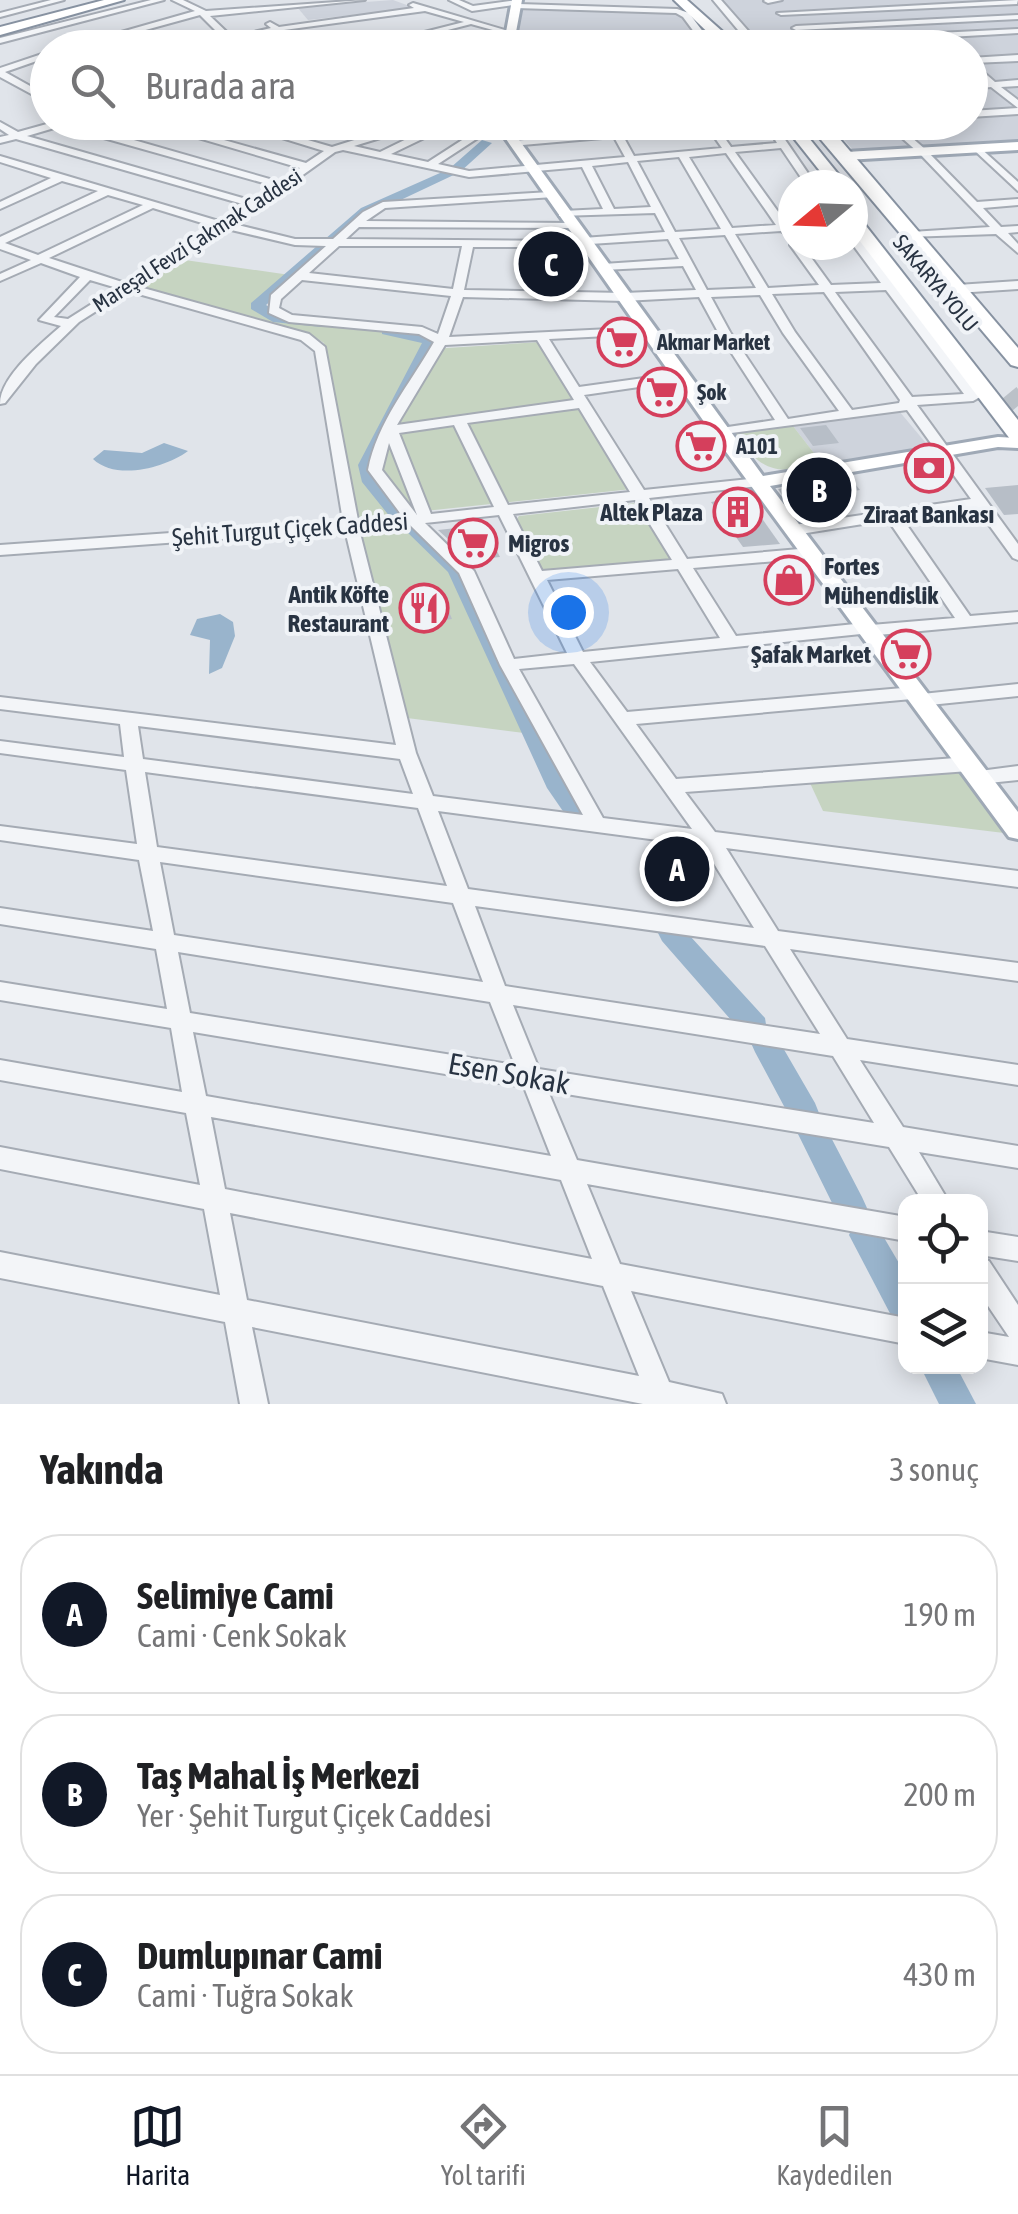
<!DOCTYPE html>
<html lang="tr">
<meta charset="utf-8">
<style>
:root{--surface:#fff;--page:#f6f6f6;--text:#202124;--muted:#757577;--line:#e0e0e0;--accent:#111827}
body{margin:0;font-family:"Asap Condensed",sans-serif;background:var(--page);color:var(--text)}
.controls{position:absolute;right:30px;bottom:30px;display:grid;overflow:hidden;border-radius:20px;box-shadow:0 5px 25px #0003}
.controls button{width:90px;height:90px;display:grid;place-items:center;padding:0;border:0;border-bottom:2px solid var(--line);background:var(--surface);color:var(--text);font:50px sans-serif}
.compass{position:absolute;left:778px;top:170px;width:90px;height:90px;border-radius:50%;background:var(--surface);box-shadow:0 5px 25px #0003;rotate:251deg}
.you{position:absolute;left:568px;top:612px;width:35px;height:35px;margin:-25px;border:8px solid #fff;border-radius:50%;background:#1a73e8;box-shadow:0 0 0 15px #1a73e833}
.badge{display:grid;place-items:center;width:65px;height:65px;border-radius:50%;background:var(--accent);color:#fff;font-size:32px;font-weight:700}
.pin{position:absolute;translate:-50% -50%;border:5px solid #fff;box-shadow:0 2px 10px #0006}
.list{margin:0;padding:0;list-style:none}
h2{display:flex;justify-content:space-between;align-items:center;height:130px;margin:0;padding:0 40px;font-size:42px}
h2 small{font-size:32px;font-weight:400;color:var(--muted)}
.list li{display:grid;grid-template-columns:65px 1fr auto;gap:30px;align-items:center;box-sizing:border-box;height:160px;margin:0 20px 20px;padding:0 20px;border:2px solid var(--line);border-radius:40px}
.list b{display:block;font-size:38px;white-space:nowrap}
.list p{margin:0;font-size:32px;white-space:nowrap;color:var(--muted)}
.list em{font-size:32px;font-style:normal;color:var(--muted)}
.icon{flex:none;width:55px;height:55px;fill:none;stroke:currentColor;stroke-width:2;stroke-linecap:round;stroke-linejoin:round}
.map{position:relative;flex:none;width:1018px;height:1404px;overflow:hidden}
.search{position:absolute;background:var(--surface);box-shadow:0 5px 25px #0003;left:30px;right:30px;top:30px;height:110px;display:flex;align-items:center;gap:25px;box-sizing:border-box;padding:0 35px;border-radius:55px;color:var(--muted);font-size:38px}
.sheet{height:670px;background:var(--surface)}
nav{display:flex;justify-content:space-around;align-items:center;box-sizing:border-box;height:140px;border-top:2px solid var(--line);background:var(--surface);font-size:28px;color:var(--muted)}
nav a{display:grid;justify-items:center;gap:5px}
nav .on{color:var(--accent)}
.map>svg:first-child{display:block}
</style>
<div class="map">
<svg width="1018" height="1404" viewBox="0 0 1018 1404">
<rect width="100%" height="100%" fill="#e0e4ea"/>
<g fill="#ced3dc">
<path d="M393,0l22,8 -107,12 -11,-13z"/>
<path d="M721,0h297v141l-163,11 -26,-29 141,-1v-74l-207,-1z"/>
<path d="M519,8l150,3 12,3 27,33h-155l-8,-10h-31z"/>
<path d="M550,123h177l-160,16z"/>
<path d="M899,411l31,37 -106,18 -31,-40z"/>
</g>
<g fill="#c6d4c1">
<path d="M178,259l112,16 -34,31 30,14 135,15 10,7v7l110,-7 91,147 -273,29 -35,-175 -17,-11 -171,-45z"/>
<path d="M793,426l31,40c-48,7 -59,9 -90,-32z"/>
<path d="M636,503l34,56 -131,12 -24,-49 4,-6z"/>
<path d="M413,528l44,41 75,165 -125,-16 -46,-186z"/>
<path d="M960,773l44,60 -181,-22 -13,-28z"/>
</g>
<g fill="#99b4cc">
<path d="M164,443l24,8c-23,17 -72,30 -95,8l11,-9 38,3z"/>
<path d="M220,614l13,8 2,14 -13,32 -13,6 1,-34 -20,-5 7,-16z"/>
</g>
<g fill="none" stroke-linecap="round" stroke-linejoin="round">
<g fill="#99b4cc" fill-rule="evenodd">
<path d="M508,122h16l-16,9 -6,-4z"/>
<path d="M482,140l10,3 -32,29 -89,42 -105,91 17,10 39,6v6l-49,-5 -22,-13v-6l110,-95 88,-39z"/>
<path d="M388,326l39,6 12,10 -63,123 4,16 28,33 -10,6 -7,-2 -29,-36 -4,-17 64,-122 -40,-9v-6z"/>
<path d="M413,522l7,2 47,45 98,209 25,36 -3,6h-18l-22,-32 -99,-216 -45,-44z"/>
<path d="M671,922l9,3 85,93 2,13 8,3 40,69 4,10 -3,7 7,2 39,75 5,11 -5,11 -11,4 -11,-4 -43,-87 3,-7 -7,-2 -38,-71 -4,-9 2,-5 -8,-2 -83,-95 -4,-8 4,-8z"/>
<path d="M865,1219l11,5 30,51v50l-12,-4 -45,-86 5,-11z"/>
<path d="M920,1366h36l20,38h-37z"/>
</g>
</g>
<g fill="#b7bec7">
<path d="M826,425l13,18 -26,3 -13,-18z"/>
<path d="M850,478l10,12 -73,12 -9,-13z"/>
<path d="M1018,485v29l-14,1 -19,-27z"/>
<path d="M746,496l34,48 -37,3 -32,-45z"/>
<path d="M484,525l16,32 -29,3 -33,-30z"/>
<path d="M432,590l12,10 8,19 -37,6 -14,-12 -2,-10 10,-10z"/>
<path d="M675,846l34,20 -32,29 -32,-23z"/>
</g>
<g fill="none" stroke-linecap="round" stroke-linejoin="round">
<path stroke="#bbc1c8" stroke-width="22" stroke-dasharray="22 11" stroke-linecap="butt" d="M1008,394l10,12"/>
<g stroke="#a5abb4" stroke-width="4">
<g id="minor">
<path d="M51,0h13l-64,17v-4z"/>
<path d="M151,0h13l-164,43v-5z"/>
<path d="M172,0h11l23,11 159,-11 -155,16 22,21 39,-9 -5,-4 4,-2 9,5 135,-19 -5,-3 4,-2 102,30 -4,2 -40,-11 -93,24h-17l103,-26 -39,-11 -141,19 22,18h-10l-20,-16 -40,9 3,3 -4,3 -6,-4 -40,5 35,-9 -24,-24 -120,33h-15l130,-37z"/>
<path d="M449,0h10l14,6 45,-6 1,4 158,5 12,4 26,35h-9l-23,-31 -7,-4 -160,-5 -3,-3 -41,6z"/>
<path d="M713,0h8l37,42 260,-13v4l-208,12 2,3h-59z"/>
<path d="M782,0l-14,3 -4,-2 1,-1z"/>
<path d="M1018,0l-1,4 -236,11 -4,-2z"/>
<path d="M1018,15v4l-222,11 -4,-2 4,-2z"/>
<path d="M48,52v5l-43,15 43,24v7l-48,-26v-9z"/>
<path d="M1018,55v6l-45,2 22,19 23,-2v6l-17,1 17,13v8l-27,-21 -21,2v-6l15,-1 -15,-12v-12z"/>
<path d="M1018,108v6l-48,3v-6z"/>
<path d="M0,122l18,10 36,-10h17l209,60 20,-14 -156,-46h16l146,41 18,-12 -94,-29h16l86,25 32,-10 -36,-15h14l32,12 37,-12h34l66,11v4l-3,1 -24,-4 -46,30 31,7 156,-14 -11,-20 -103,9v-4l3,-1 193,-19h38l-28,5 14,20 46,-4 -13,-21h9l43,63h-10l-25,-37 -46,4 52,72h6l-1,8 -5,3 -6,-4 -46,3 33,54 51,-3 -29,-40 3,-3v3h9l29,40 50,-2 -28,-38v-11l4,1 121,159 2,3 -7,4 -56,4 101,139v16l-5,-2 -37,-51 -74,11 68,98 48,-4v10l-151,14 -6,-2 -271,28 37,50 287,-25 6,2 2,5 96,-10v12l-98,10 -6,-2 -2,-5 -276,25 40,55 293,-22 6,2 3,5 -3,5 -6,2 -284,21 30,40 303,39v16l-292,-39 52,83 240,32v18l-228,-32 57,90 171,26v20l-158,-25 43,67 115,19v22l-99,-16 30,50h-26l-34,-55 -341,-56 29,69 329,57v24l-319,-57 33,80 286,54v26l-275,-53 38,91 53,12 4,10h-83l-391,-77 16,77h-28l-15,-82 -225,-44v-26l220,43 -16,-86 -204,-40v-22l200,38 -14,-72 -186,-33v-20l182,32 -11,-64 -171,-28v-18l167,27 -11,-60 -156,-25v-16l153,23 -14,-71 -139,-20v-14l137,18 -11,-74 -126,-17v-12l124,16 -4,-33 -120,-15v-12l396,48 -51,-215 -345,25v-10l343,-24 -28,-170 -14,-11 -173,-49 -49,31 -43,42 -31,39 -5,1c0,-28 41,-60 61,-78l-22,-6 41,-43 -39,-14 -41,18v-7l31,-14 -31,-11v-12l98,-46 -36,-10 -62,28v-7l51,-24 -51,-16v-6l222,66 24,-17 -230,-66 -16,4v-6l9,-2 -9,-6zM423,125l10,1 -53,26 -26,-6zM61,126l213,60 -21,15 -226,-65zM445,128l28,5 -45,29 -37,-8zM708,128l14,20 -88,8 -11,-20zM343,150l126,27 113,-10 21,42 -40,2 -4,1v4l96,-3 10,19 -82,6 -5,3 -232,-2 13,-12 217,1 1,-2 -5,-3 -206,-2 19,-13 169,-11 1,-2 -5,-3 -167,10 -20,10 -30,27h-38l-61,-15 101,-72zM726,153l50,72 -44,3 -43,-71zM679,157l42,72 -46,3 -38,-71zM628,162l23,45 -37,2 -22,-43zM108,195l35,10 -105,50 -33,-12zM153,208l62,19 -90,56 -76,-25zM227,229l68,16 31,1 -55,49 -2,18 20,9 130,12 15,8c-24,42 -57,80 -66,128l35,47 -45,3 -33,-173 -16,-13 -173,-48zM725,235l31,53 -49,2 -28,-52zM668,239l11,20 -76,5 -6,3 6,3 80,-4 13,24 -72,3 -160,-3 9,-43h112l5,-3zM339,246h123l-9,43 -144,-16zM90,280l27,8 -49,31 -14,-2zM302,280l149,16 -13,38 -16,-7 -130,-12 -13,-7 2,-9zM886,290l78,104 -52,3 -77,-105zM824,292l76,108 -1,3 -47,7 -57,-78 -23,-38zM760,295l23,38 56,78 -51,8 -58,-87 -19,-35zM463,297l161,4 75,-4 19,35 57,88 -54,8 -7,4 2,3 191,-25 64,89 -177,26 -8,5 8,5 94,-15 67,98 -84,7 -6,-2 -129,13 -43,-68 118,-10 8,-5 -8,-5 -124,11 -38,-61 110,-12 7,-4 -7,-4 -115,12 -60,-95 96,-14 6,-4 -6,-4 -101,14 -30,-48 98,-5 4,-1v-6l-202,10zM537,340l37,60 -177,25 48,-80zM579,408l51,84 -122,13 -41,-82zM454,425l40,82 -63,7 -32,-81zM389,443l28,72 -35,-45zM635,500l37,60 -130,11 -29,-57zM499,515l68,138 -53,6 -40,-88 -49,-48zM410,525l49,48 41,92 83,150 -150,-19 -17,-43 -57,-224zM678,569l42,69 -137,14 -36,-72zM574,664l118,165 -89,-11 -84,-149zM138,726l262,33 13,35 -270,-35zM145,772l273,36 29,78 -290,-39zM438,811l265,35 51,82 -286,-39zM160,862l293,41 30,79 -309,-47zM475,906l290,40 55,88 -315,-48zM178,952l312,50 25,63 -325,-52zM513,1005l320,51 41,67 -335,-54zM193,1032l331,55 27,69 -345,-60zM211,1117l350,63 31,79 -367,-70zM230,1213l373,73 36,90 -392,-76z"/>
<path d="M884,122h10l32,28 51,52 41,-3v6l-35,3 18,19 17,-1v6l-10,1 10,11v9l-22,-19 -89,3 -1,-2 5,-3 79,-5 -70,-73z"/>
<path d="M977,145l41,37v9l-44,-41 -2,-2z"/>
<path d="M1018,281v8l-61,4 -6,-4 6,-4z"/>
<path d="M1018,766v14l-39,4 -7,-2 -2,-5 2,-5z"/>
<path d="M980,1231l38,6v24l-38,-6z"/>
<path d="M980,1258l9,3 29,44v60l-38,-7v-26l29,5 -29,-43z"/>
</g>
</g>
<g stroke="#9fa9b6" stroke-width="6">
<g id="major">
<path d="M512,0h10l-9,48h-10z"/>
<path d="M494,122h12l257,354 235,-39 20,1v10l-20,-1 -228,39 248,326v27l-9,-2 -302,-411z"/>
<path d="M1018,142v8l-172,10 -6,-4 6,-4z"/>
</g>
</g>
<g stroke="#8792a1" stroke-width="4">
<g id="highway">
<path d="M104,0h20l-124,35v-8z"/>
<path d="M674,0h13l45,40v6h-10z"/>
<path d="M781,122h15l51,63h-16z"/>
<path d="M806,122h16l16,15 180,211v19l-7,-2z"/>
<path d="M853,216l6,1 159,203v20l-8,-1 -157,-207z"/>
</g>
</g>
<use href="#minor" fill="#f3f5f8" fill-rule="evenodd"/>
<use href="#major" fill="#fff" fill-rule="evenodd"/>
<use href="#highway" fill="#fff" fill-rule="evenodd"/>
</g>
<defs>
<g id="supermarket-ring" transform="scale(2.5)"><circle r="9.5" fill="#f0f3f7" stroke="#d53f5c" stroke-width="1.5"/><path d="M-6-5.5h2.5l.6 2H6L4.5 2H-2.5L-4.4-4H-6ZM-1.5 3.2a1.3 1.3 0 1 0 .1 0ZM3 3.2a1.3 1.3 0 1 0 .1 0Z" fill="#d53f5c"/></g>
<g id="bank-ring" transform="scale(2.5)"><circle r="9.5" fill="#f0f3f7" stroke="#d53f5c" stroke-width="1.5"/><path d="M-6-4H6V4H-6ZM0-2.3a2.3 2.3 0 1 0 0 4.6a2.3 2.3 0 1 0 0-4.6Z" fill="#d53f5c"/></g>
<g id="building-ring" transform="scale(2.5)"><circle r="9.5" fill="#f0f3f7" stroke="#d53f5c" stroke-width="1.5"/><path d="M-4-6H4V6H1V3H-1V6H-4ZM-2.5-4.3h1.7v1.8h-1.7ZM.8-4.3h1.7v1.8H.8ZM-2.5-1h1.7V.8h-1.7ZM.8-1h1.7V.8H.8Z" fill="#d53f5c"/></g>
<g id="shop-ring" transform="scale(2.5)"><circle r="9.5" fill="#f0f3f7" stroke="#d53f5c" stroke-width="1.5"/><path d="M-5-2.5h2.3a2.7 3.5 0 0 1 5.4 0H5L5.5 6h-11ZM-1.5-2.5h3a1.5 2.3 0 0 0-3 0Z" fill="#d53f5c"/></g>
<g id="restaurant-ring" transform="scale(2.5)"><circle r="9.5" fill="#f0f3f7" stroke="#d53f5c" stroke-width="1.5"/><path d="M-5-6h1v4h1v-4h1v4h1v-4h1v5L-1.5 .5V6h-2V.5L-5-1ZM5-6V6H3V1.5H1.5Q1.5-4 5-6Z" fill="#d53f5c"/></g>
</defs>
<g fill-rule="evenodd">
<use href="#supermarket-ring" x="622" y="342"/>
<use href="#supermarket-ring" x="662" y="392"/>
<use href="#supermarket-ring" x="701" y="446"/>
<use href="#bank-ring" x="929" y="468"/>
<use href="#building-ring" x="738" y="512"/>
<use href="#supermarket-ring" x="473" y="543"/>
<use href="#shop-ring" x="789" y="580"/>
<use href="#restaurant-ring" x="424" y="608"/>
<use href="#supermarket-ring" x="906" y="654"/>
</g>
<g text-anchor="middle" dominant-baseline="central" stroke-width="8" stroke-linejoin="round" paint-order="stroke">
<g font-size="22" fill="#283342" stroke="#f0f3f7">
<text transform="translate(197 240) rotate(-33)">Mareşal Fevzi Çakmak Caddesi</text>
<text transform="translate(936 283) rotate(50)">SAKARYA YOLU</text>
</g>
<g font-size="22" font-weight="bold" fill="#283342" stroke="#f0f3f7" text-anchor="start">
<text x="657" y="342">Akmar Market</text>
<text x="697" y="392">Şok</text>
<text x="736" y="446">A101</text>
</g>
<g font-size="25" font-weight="bold" fill="#283342" stroke="#f0f3f7" text-anchor="end">
<text x="703" y="512">Altek Plaza</text>
<text x="929" y="514" text-anchor="middle">Ziraat Bankası</text>
<text x="508" y="543" text-anchor="start">Migros</text>
<text x="824" y="566" text-anchor="start">Fortes<tspan x="824" dy="29">Mühendislik</tspan></text>
<text x="389" y="594">Antik Köfte<tspan x="389" dy="29">Restaurant</tspan></text>
<text x="871" y="654">Şafak Market</text>
</g>
<g font-size="25" fill="#283342" stroke="#f0f3f7">
<text transform="translate(290 529) rotate(-4)">Şehit Turgut Çiçek Caddesi</text>
</g>
<g font-size="30" fill="#283342" stroke="#f0f3f7">
<text transform="translate(509 1073) rotate(10)">Esen Sokak</text>
</g>
</g>
</svg>
<div class="controls">
<button><svg class="icon" aria-label="locate" viewBox="0 0 24 24"><circle cx="12" cy="12" r="6"/><path d="M12 2v4M12 18v4M2 12h4M18 12h4"/></svg></button>
<button><svg class="icon" aria-label="layers" viewBox="0 0 24 24"><path d="M12 4l9 5-9 5-9-5zM3 14l9 5 9-5"/></svg></button>
</div>
<svg class="compass" viewBox="-18 -18 36 36"><path d="M0-13l5 13h-10z" fill="#e53935"/><path d="M0 13l5-13h-10z" fill="#757577"/></svg>
<div class="you"></div>
<div class="pin badge" style="left:677px;top:869px">A</div>
<div class="pin badge" style="left:819px;top:490px">B</div>
<div class="pin badge" style="left:551px;top:264px">C</div>
<div class="search"><svg class="icon" aria-label="search" viewBox="0 0 24 24"><circle cx="10" cy="10" r="6"/><path d="M15 15l6 6"/></svg>Burada ara</div>
</div>
<section class="sheet">
<h2>Yakında<small>3 sonuç</small></h2>
<ul class="list">
<li><span class="badge">A</span><div><b>Selimiye Cami</b><p>Cami · Cenk Sokak</p></div><em>190 m</em></li>
<li><span class="badge">B</span><div><b>Taş Mahal İş Merkezi</b><p>Yer · Şehit Turgut Çiçek Caddesi</p></div><em>200 m</em></li>
<li><span class="badge">C</span><div><b>Dumlupınar Cami</b><p>Cami · Tuğra Sokak</p></div><em>430 m</em></li>
</ul>
</section>
<nav>
<a class="on"><svg class="icon" aria-label="map" viewBox="0 0 24 24"><path d="M3 6l6-2 6 2 6-2v14l-6 2-6-2-6 2zM9 4v14M15 6v14"/></svg>Harita</a>
<a><svg class="icon" aria-label="directions" viewBox="0 0 24 24"><path d="M12 3l9 9-9 9-9-9zM9 14v-3h6M13 9l2 2-2 2"/></svg>Yol tarifi</a>
<a><svg class="icon" aria-label="saved" viewBox="0 0 24 24"><path d="M7 4h10v16l-5-4-5 4z"/></svg>Kaydedilen</a>
</nav>
